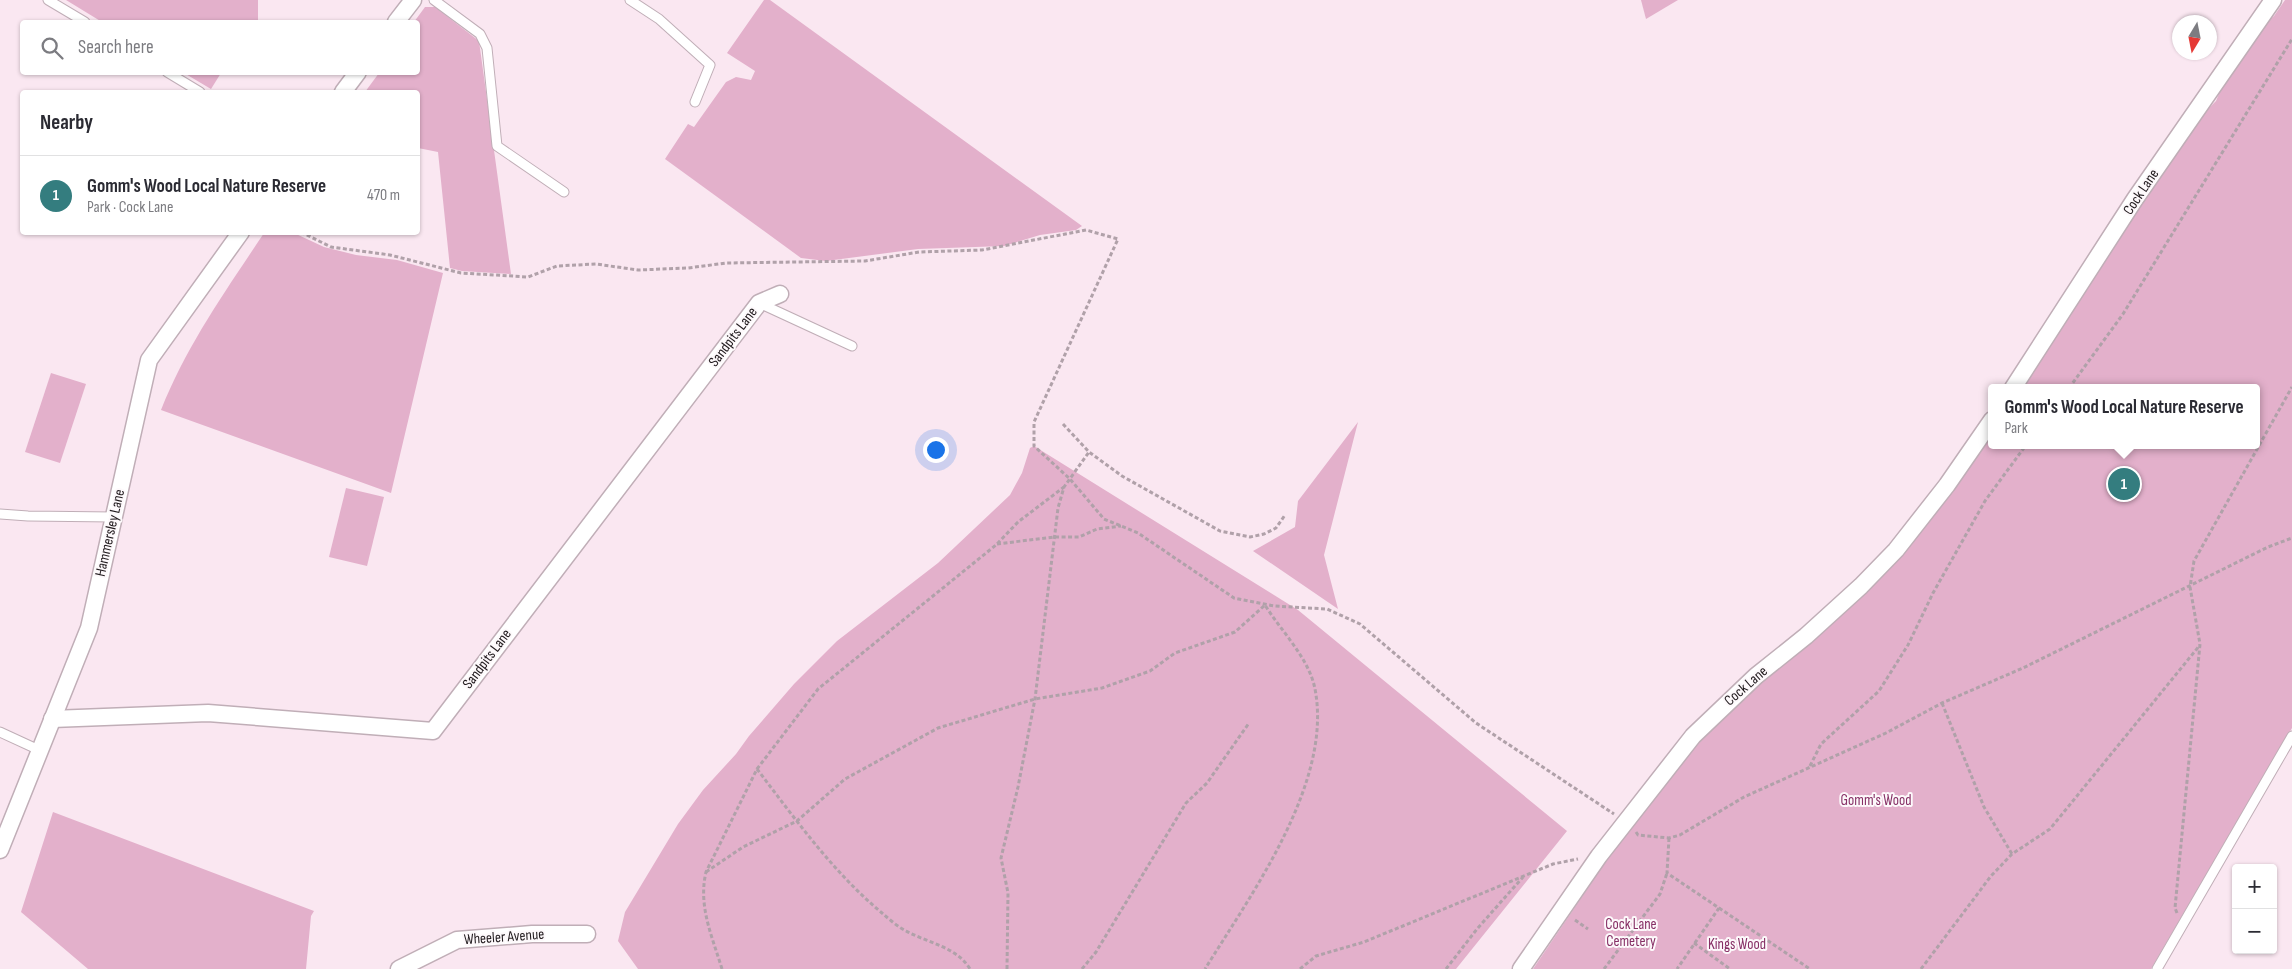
<!DOCTYPE html>
<meta charset="utf-8">
<style>
:root{--surface:#fff;--page:#f2f2f3;--text:#2b2b33;--muted:#7c7c81;--line:#e1e1e2;--accent:#347d7f}
body{margin:0;font-family:"Sofia Sans Condensed",sans-serif;background:var(--page);color:var(--text)}
.controls{position:absolute;right:15px;bottom:15px;display:grid;overflow:hidden;border-radius:5px;box-shadow:0 1px 4px #0004}
.controls button{width:45px;height:45px;display:grid;place-items:center;padding:0;border:0;border-bottom:1px solid var(--line);background:var(--surface);color:var(--text);font:25px sans-serif}
.compass{position:absolute;left:2172px;top:15px;width:45px;height:45px;border-radius:50%;background:var(--surface);box-shadow:0 1px 4px #0004;rotate:190deg}
.you{position:absolute;left:935px;top:449px;width:18px;height:18px;margin:-12px;border:4px solid #fff;border-radius:50%;background:#1a73e8;box-shadow:0 0 0 8px #1a73e833}
.badge{display:grid;place-items:center;width:32px;height:32px;border-radius:50%;background:var(--accent);color:#fff;font-size:16px;font-weight:700}
.pin{position:absolute;translate:-50% -50%;border:2px solid #fff;box-shadow:0 1px 5px #0006}
.popup{position:absolute;left:1988px;top:384px;width:272px;height:65px;box-sizing:border-box;display:grid;place-content:center;border-radius:5px;background:var(--surface);filter:drop-shadow(0 1px 4px #0005);font-size:16px;white-space:nowrap;color:var(--muted)}
.popup b{font-size:19px;color:var(--text)}
.popup::after{content:'';position:absolute;left:50%;top:100%;margin-left:-10px;border:10px solid transparent;border-top-color:var(--surface)}
.list{margin:0;padding:0;list-style:none}
h2{display:flex;justify-content:space-between;align-items:center;height:65px;margin:0;padding:0 20px;font-size:21px}
h2 small{font-size:16px;font-weight:400;color:var(--muted)}
.list li{display:grid;grid-template-columns:32px 1fr auto;gap:15px;align-items:center;box-sizing:border-box;height:80px;padding:0 20px;border-top:1px solid var(--line)}
.list b{display:block;font-size:19px;white-space:nowrap}
.list p{margin:0;font-size:16px;white-space:nowrap;color:var(--muted)}
.list em{font-size:16px;font-style:normal;color:var(--muted)}
.icon{flex:none;width:28px;height:28px;fill:none;stroke:currentColor;stroke-width:2;stroke-linecap:round;stroke-linejoin:round}
.map{position:relative;flex:none;width:2292px;height:969px;overflow:hidden}
.search{position:absolute;background:var(--surface);box-shadow:0 1px 4px #0004;left:20px;top:20px;width:400px;height:55px;display:flex;align-items:center;gap:12px;box-sizing:border-box;padding:0 18px;border-radius:5px;color:var(--muted);font-size:19px}
.panel{position:absolute;background:var(--surface);box-shadow:0 1px 4px #0004;left:20px;top:90px;width:400px;height:145px;border-radius:5px}
.map>svg:first-child{display:block}
</style>
<div class="map">
<svg width="2292" height="969" viewBox="0 0 2292 969">
<rect width="100%" height="100%" fill="#fae7f1"/>
<g fill="#e3b0cb">
<path d="M66,0h192v22l-6,-2 -2,2h-148z"/>
<path d="M764,0h6l312,226 -6,4 -36,5 -36,11 -86,3 -92,12 -25,-3 -136,-99 23,-35 6,3 32,-45 10,-5 15,3 4,-9 -28,-18z"/>
<path d="M1641,0h37l-32,19z"/>
<path d="M2285,0h7v728l-141,241h-618l97,-143 68,-90 248,-237 45,-66 1,12h264v-57h-232l1,-8 170,-258 21,-21 9,-22 33,-50 16,-13z"/>
<path d="M425,7h10l44,34 32,233 -49,-3 -12,-3 -12,-116 -20,-4v-56h-53l14,-19 39,-1v-50h-4z"/>
<path d="M184,73h37l-10,16z"/>
<path d="M264,233h30l30,14 32,8 41,5 46,13 -52,220 -230,-83c27,-67 64,-118 103,-177z"/>
<path d="M51,373l35,11 -26,79 -35,-11z"/>
<path d="M1358,422l-34,133 14,54 -85,-58 42,-24 3,-26z"/>
<path d="M1034,446l264,164 269,221 -111,138h-818l-20,-28 7,-29 53,-88 25,-34 33,-36 13,-18 45,-52 43,-43 101,-78 72,-68 12,-22 8,-25z"/>
<path d="M346,488l38,9 -17,69 -38,-9z"/>
<path d="M53,812l261,99 -3,5 -5,53h-218l-67,-57z"/>
</g>
<g fill="none" stroke-linecap="round" stroke-linejoin="round">
<g stroke="#c0aeb7" stroke-width="11">
<g id="service">
<path d="M48,0l37,22"/>
<path d="M434,0l46,34 7,14 10,98 67,46"/>
<path d="M630,0l29,19 51,46 -15,37"/>
<path d="M167,72l33,20"/>
<path d="M759,303l93,43"/>
<path d="M0,514l28,2 85,1"/>
<path d="M0,732l39,18"/>
<path d="M2157,969l135,-233"/>
</g>
</g>
<g stroke="#c0aeb7" stroke-width="19">
<g id="minor">
<path d="M396,22l17,-22"/>
<path d="M343,92l15,-20"/>
<path d="M2013,388l122,-189 138,-199"/>
<path d="M52,719l156,-6 225,18 326,-428 21,-9"/>
<path d="M0,850l89,-222 60,-268 92,-128"/>
<path d="M399,969l58,-29 75,-6h55"/>
<path d="M1521,969l78,-113 94,-120 63,-60 50,-40 55,-50 35,-36 51,-65 45,-65"/>
</g>
</g>
<g stroke="#b0a1a9" stroke-width="3" stroke-dasharray="4 2.5" stroke-linecap="butt">
<path d="M301,232l30,15 59,8 71,18 67,4 29,-11 39,-2 42,6 50,-2 38,-5 139,-2 54,-9 63,-2 104,-20 32,9 -84,183v24l36,33 34,40 34,14 96,65 40,8 53,3 33,15 116,99 138,91"/>
<path d="M2069,388l54,-74 169,-275"/>
<path d="M1063,424l26,28 33,24 98,55 30,6 14,-3 12,-6 9,-13"/>
<path d="M997,544l57,-7h25l18,-8 24,-3"/>
<path d="M1942,703l42,104 28,47"/>
<path d="M1810,766l11,-22 58,-53 29,-46 25,-52 52,-92 41,-56"/>
<path d="M757,769c39,51 76,103 125,144 7,6 16,14 24,18 22,12 51,16 64,38"/>
<path d="M1636,832l2,3 31,3 11,-3 64,-38 142,-64 56,-30 81,-35 245,-121 24,-9"/>
<path d="M1669,838l-2,35 52,35 -42,61"/>
<path d="M706,872l37,-25 54,-26 48,-42 93,-51 97,-29 67,-11 48,-17 25,-18 60,-21 30,-27c16,26 44,53 50,84 18,93 -63,204 -110,280"/>
<path d="M1719,908l91,61"/>
<path d="M2177,913l-2,-5 25,-264 -10,-57 4,-26 98,-174"/>
<path d="M1575,920l13,9"/>
<path d="M1694,943l36,26"/>
<path d="M722,969c-10,-33 -24,-63 -16,-97l51,-103 61,-80 178,-144 22,-23 46,-35"/>
<path d="M1007,969l1,-76 -7,-35 17,-71 17,-88 23,-191 6,-21 25,-35"/>
<path d="M1082,969l14,-17 90,-149 21,-20 42,-60"/>
<path d="M1300,969l16,-13 48,-14 189,-78 25,-5"/>
<path d="M1446,969l31,-40 46,-52"/>
<path d="M1604,969l56,-75 7,-21"/>
<path d="M1921,969l70,-93 21,-22 38,-25 150,-184"/>
</g>
<use href="#service" stroke="#fff" stroke-width="9"/>
<use href="#minor" stroke="#fff" stroke-width="16"/>
</g>
<g text-anchor="middle" dominant-baseline="central" stroke-width="4" stroke-linejoin="round" paint-order="stroke">
<g font-size="15" fill="#201a1d" stroke="#fdf9fb">
<text transform="translate(2141 192) rotate(-56)">Cock Lane</text>
<text transform="translate(733 337) rotate(-53)">Sandpits Lane</text>
<text transform="translate(110 533) rotate(-77)">Hammersley Lane</text>
<text transform="translate(487 659) rotate(-53)">Sandpits Lane</text>
<text transform="translate(1746 686) rotate(-41)">Cock Lane</text>
<text transform="translate(504 937) rotate(-4)">Wheeler Avenue</text>
</g>
<g font-size="15" fill="#862f65" stroke="#fdf9fb">
<text x="1876" y="800">Gomm's Wood</text>
<text x="1631" y="924">Cock Lane<tspan x="1631" dy="17">Cemetery</tspan></text>
<text x="1737" y="944">Kings Wood</text>
</g>
</g>
</svg>
<div class="controls">
<button>+</button>
<button>−</button>
</div>
<svg class="compass" viewBox="-18 -18 36 36"><path d="M0-13l5 13h-10z" fill="#e53935"/><path d="M0 13l5-13h-10z" fill="#7c7c81"/></svg>
<div class="you"></div>
<div class="pin badge" style="left:2124px;top:484px">1</div>
<div class="popup"><b>Gomm's Wood Local Nature Reserve</b>Park</div>
<div class="search"><svg class="icon" aria-label="search" viewBox="0 0 24 24"><circle cx="10" cy="10" r="6"/><path d="M15 15l6 6"/></svg>Search here</div>
<section class="panel">
<h2>Nearby<small></small></h2>
<ul class="list">
<li><span class="badge">1</span><div><b>Gomm's Wood Local Nature Reserve</b><p>Park · Cock Lane</p></div><em>470 m</em></li>
</ul>
</section>
</div>
